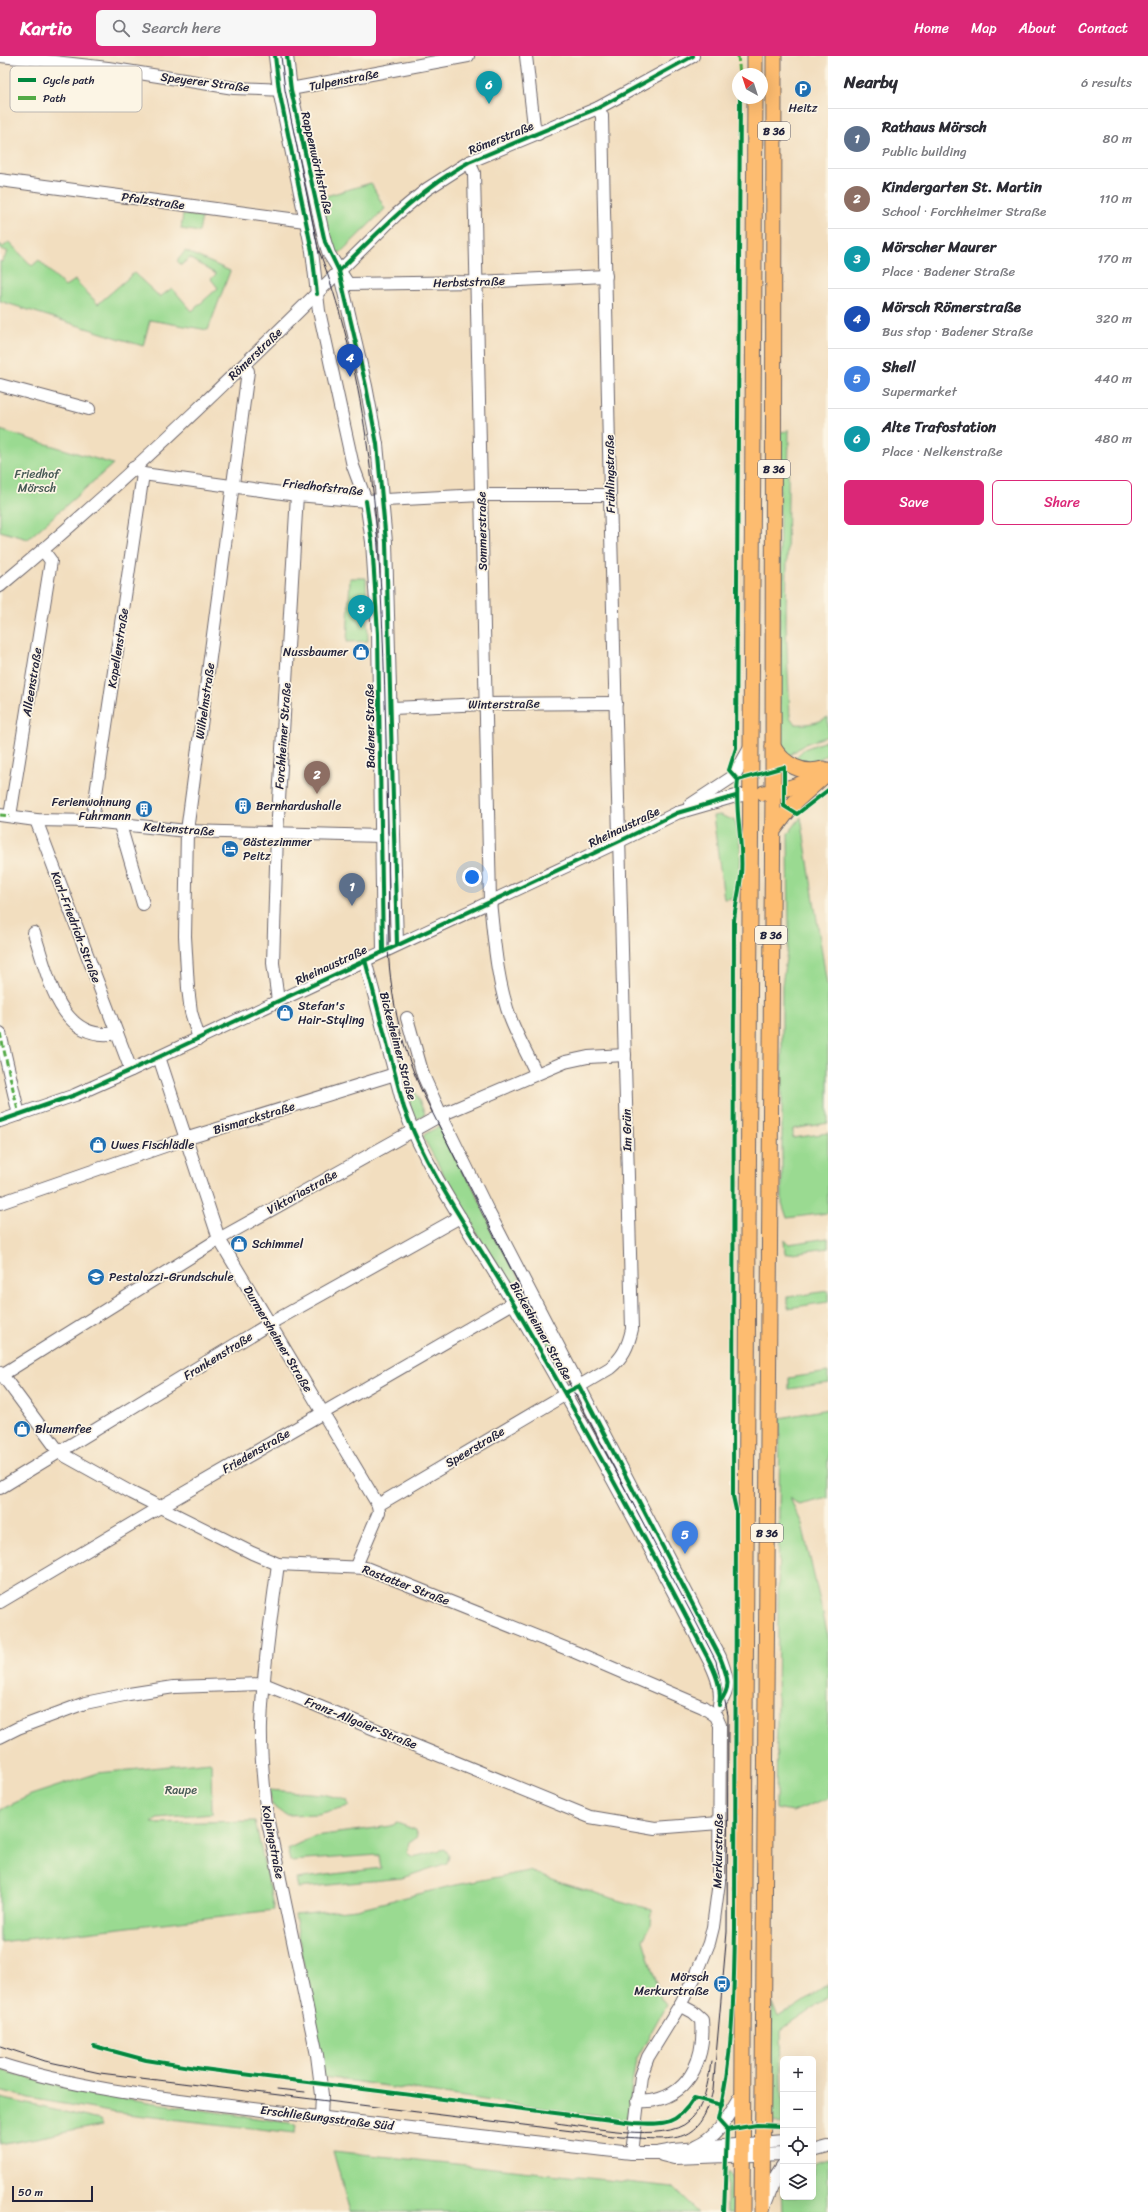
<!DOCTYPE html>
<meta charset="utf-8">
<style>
:root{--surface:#fff;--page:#f7f7f7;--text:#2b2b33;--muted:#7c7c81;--line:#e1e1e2;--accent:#db2777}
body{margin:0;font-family:Sriracha,sans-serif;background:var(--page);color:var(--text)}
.controls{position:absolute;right:12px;bottom:12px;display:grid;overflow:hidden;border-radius:6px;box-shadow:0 4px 16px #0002}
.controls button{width:36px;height:36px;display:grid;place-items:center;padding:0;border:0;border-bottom:1px solid var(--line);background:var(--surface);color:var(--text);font:20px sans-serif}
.compass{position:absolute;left:732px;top:12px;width:36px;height:36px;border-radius:50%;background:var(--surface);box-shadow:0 4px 16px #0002;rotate:321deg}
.scale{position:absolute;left:12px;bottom:10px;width:81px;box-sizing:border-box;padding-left:4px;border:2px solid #22223b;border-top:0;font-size:11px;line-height:14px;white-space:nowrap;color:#22223b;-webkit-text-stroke:3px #fcf5e5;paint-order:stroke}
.you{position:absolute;left:472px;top:821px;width:14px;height:14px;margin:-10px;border:3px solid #fff;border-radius:50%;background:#1a73e8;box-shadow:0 0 0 6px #1a73e833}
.badge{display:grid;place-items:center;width:26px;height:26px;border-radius:50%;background:var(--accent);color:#fff;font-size:13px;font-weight:700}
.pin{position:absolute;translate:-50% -33px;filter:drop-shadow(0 1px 2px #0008)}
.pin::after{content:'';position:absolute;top:21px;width:14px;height:12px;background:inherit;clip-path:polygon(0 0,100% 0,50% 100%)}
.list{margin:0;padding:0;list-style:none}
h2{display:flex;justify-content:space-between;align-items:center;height:52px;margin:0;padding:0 16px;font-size:17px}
h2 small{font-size:13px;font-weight:400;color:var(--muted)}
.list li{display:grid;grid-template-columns:26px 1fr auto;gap:12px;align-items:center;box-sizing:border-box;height:60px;padding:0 16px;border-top:1px solid var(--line)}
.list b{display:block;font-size:15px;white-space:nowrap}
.list p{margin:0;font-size:13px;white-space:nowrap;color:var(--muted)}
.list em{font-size:13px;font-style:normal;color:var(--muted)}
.actions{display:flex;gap:8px;padding:12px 16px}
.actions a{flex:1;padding:9px 0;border:1px solid var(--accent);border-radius:6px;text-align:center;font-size:14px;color:var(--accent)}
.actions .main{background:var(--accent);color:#fff}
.icon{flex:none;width:22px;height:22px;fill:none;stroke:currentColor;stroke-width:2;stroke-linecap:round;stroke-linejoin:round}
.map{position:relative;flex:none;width:828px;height:2156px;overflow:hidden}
header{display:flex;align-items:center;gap:24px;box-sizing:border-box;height:56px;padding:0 20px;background:var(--accent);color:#fff}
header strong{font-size:19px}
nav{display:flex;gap:22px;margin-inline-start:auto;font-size:14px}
.search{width:280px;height:36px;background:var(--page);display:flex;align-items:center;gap:10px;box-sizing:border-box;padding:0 14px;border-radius:6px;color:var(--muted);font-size:15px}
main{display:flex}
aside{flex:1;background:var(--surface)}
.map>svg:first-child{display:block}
</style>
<header>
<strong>Kartio</strong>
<div class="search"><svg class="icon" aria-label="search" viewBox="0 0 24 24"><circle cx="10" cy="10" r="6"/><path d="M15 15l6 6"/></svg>Search here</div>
<nav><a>Home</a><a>Map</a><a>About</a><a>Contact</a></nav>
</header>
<main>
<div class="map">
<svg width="828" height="2156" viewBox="0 0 828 2156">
<rect width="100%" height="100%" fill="#fcf5e5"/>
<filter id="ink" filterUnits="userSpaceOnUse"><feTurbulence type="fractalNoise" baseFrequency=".025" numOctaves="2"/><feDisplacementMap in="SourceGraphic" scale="8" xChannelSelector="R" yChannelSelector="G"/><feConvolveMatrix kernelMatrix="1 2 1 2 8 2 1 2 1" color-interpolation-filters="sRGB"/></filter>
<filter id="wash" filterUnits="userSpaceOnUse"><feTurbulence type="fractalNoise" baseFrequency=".012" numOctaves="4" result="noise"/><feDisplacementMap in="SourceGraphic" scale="16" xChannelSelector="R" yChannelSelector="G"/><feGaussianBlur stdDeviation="0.9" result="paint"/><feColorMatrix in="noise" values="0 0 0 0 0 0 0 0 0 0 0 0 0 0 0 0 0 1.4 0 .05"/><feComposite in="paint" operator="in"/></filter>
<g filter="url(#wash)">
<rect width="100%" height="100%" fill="#f2debf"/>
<g fill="#9ada91" stroke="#5e7e66">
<path d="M371,127l14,26 -44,43 -6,2 -5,-7 -11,-49z"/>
<path d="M183,158l19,3 -3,15 -18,-3z"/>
<path d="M9,186l23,24 7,-6 26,27 10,-7 23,24 36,-31 26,24 12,-9 20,23 26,-23 -7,-9 5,-5 -26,-16 -9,7 -4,-4 8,-10 45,20 -22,59 -58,-10 -7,26 -143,-45v-40l2,1 6,-10 -8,-4v-4l3,3z"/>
<path d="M0,374l113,34 -85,75 -28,-8z"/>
<path d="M789,375l-3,193 4,93 5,7c12,1 23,-1 33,-7v19l-23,8 -18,13 -8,-14 1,-311z"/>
<path d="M350,522h16l2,63 -21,1z"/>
<path d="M828,684v14c-11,7 -22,10 -35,6l11,-11z"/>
<path d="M720,759l15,6c8,25 7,51 0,77l-11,1 -11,-83z"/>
<path d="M801,761l27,174v132l-35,6v9l35,-5v80l-41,5 -5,-15v-218l7,-47 -1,-104z"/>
<path d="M409,1021l16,37 -11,6 -11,-41z"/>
<path d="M439,1070l4,2 120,237 -8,2 -89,-152 -43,-78 2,-3z"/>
<path d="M828,1182v10l-43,6 -1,-14 5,4z"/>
<path d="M828,1235v11l-40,6v-11z"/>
<path d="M828,1316v11l-39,6v-11z"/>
<path d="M828,1353v89l-29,7 -9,-7 12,26 26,112v162l-36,14 -16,-3 4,-391z"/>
<path d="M211,1706l1,51 -55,5 -5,5 103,-2 19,89 -274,32v-132l31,-15 67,-22z"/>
<path d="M269,1734l54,4 24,6 2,6 -31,8 -32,1 -14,-10z"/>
<path d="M397,1767l19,7 1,7 -8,5 -2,11 6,4 32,-8 4,6 -2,8 -45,15 -104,10 -2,-9 85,-11 -2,-13 -89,6 -3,-12 28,-13 76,-10z"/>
<path d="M529,1815l29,11 94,28 -1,15 -8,15 18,59 5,6 -30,55 -10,60 -303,-43 -28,-162 62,-6 98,-24z"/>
<path d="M828,1929v13l-47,32 2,94 -10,-2 -2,-9 1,-110 6,15z"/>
<path d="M0,2014l76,21 220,33 -1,9 -185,-21 -81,-14 -29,-8z"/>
<path d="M0,2042l100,22 3,5 -103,20z"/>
<path d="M333,2095l340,36 25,25h-348z"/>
<path d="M828,2102v54h-46l-1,-26 2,-2v13h30v-35z"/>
<path d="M727,2116h3l4,9v31h-7z"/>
</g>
</g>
<g filter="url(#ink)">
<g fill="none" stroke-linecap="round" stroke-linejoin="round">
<g stroke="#6b6469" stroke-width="14">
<g id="minor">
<path d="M1,0l107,12 126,20 51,2 183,-34"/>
<path d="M275,0l4,34 33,161 7,60 34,155 13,35 6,41 6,92 5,317"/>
<path d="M287,0l4,34 34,152 4,12 19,30 128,-2 130,-6"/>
<path d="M526,0l8,70 4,8"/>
<path d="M469,106l5,11 16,728c4,39 7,82 21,119 7,18 17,35 25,53"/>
<path d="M0,124l305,41"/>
<path d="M339,215l27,115 11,58 9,98 11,402"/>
<path d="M0,329l89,24"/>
<path d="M133,412l10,6 154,21 69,6 115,-6h129"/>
<path d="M0,530c140,-116 269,-245 397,-372l30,-25 42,-27 129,-54 95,-52"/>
<path d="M392,652l93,-4 131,-1"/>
<path d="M690,749l44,-29 17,-30"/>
<path d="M0,759l36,5 56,1 95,10 195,5"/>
<path d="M10,760l41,-255 -8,-11"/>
<path d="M36,764l95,250"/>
<path d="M92,765l51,-347"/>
<path d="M120,769l23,79"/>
<path d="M34,877c14,41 25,111 83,100"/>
<path d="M365,904l39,148c24,67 73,133 109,195 69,119 135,239 198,361 6,13 11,26 8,41"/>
<path d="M278,945l-5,-38 4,-129 20,-339"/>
<path d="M407,962l16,57 18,40 47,96 232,446c6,17 12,30 0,46"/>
<path d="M0,977l19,82"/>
<path d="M199,983l-8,-27 -3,-24 -3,-52 2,-105 61,-460 -5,-5"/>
<path d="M159,1001l60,182 159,266 1,7 -23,54"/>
<path d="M0,1065l75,-26 56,-25 489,-229 57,-28 59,-17 15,-2"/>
<path d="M0,1147l185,-64 210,-65"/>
<path d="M0,1316l60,81 72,40 120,60 26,11 88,4 209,84 128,55 13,9 4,9 -1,157 -6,45 -4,16 -12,30 -17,32 -32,52 -7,19 -9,77"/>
<path d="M0,1320l219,-137 222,-124 124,-53 23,-5 37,-2"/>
<path d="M0,1432l269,-164 191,-107"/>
<path d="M378,1449l232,-137c13,-11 18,-21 22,-39l-22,-834 -8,-379 -4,-8"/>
<path d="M278,1508c-7,53 -15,107 -17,161 -1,30 3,62 6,92l50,238 5,40 -1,23"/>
<path d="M0,1546l160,-95 353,-204"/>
<path d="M0,1681l18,-9 67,-25 44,-9 45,-7 90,-3 326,133 65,11 64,-5"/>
<path d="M0,2008c85,27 174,35 262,46 123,16 246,29 370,43h25l17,-3 109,-9"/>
<path d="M637,2045c6,0 13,1 18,-1 38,-8 50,-46 47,-80l-9,-8 -13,-7"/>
<path d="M696,2090c23,-9 34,-32 46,-52"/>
<path d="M813,2095l15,-4"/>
<path d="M662,2099l12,3 109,-4"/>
<path d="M764,2151l13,-33 6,-9"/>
</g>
</g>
<g stroke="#6b6469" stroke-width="17">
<g id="major">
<path d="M755,18v-18"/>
<path d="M773,691c11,18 30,28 50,22"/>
<path d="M764,737c22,-3 46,-11 64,-23"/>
<path d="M772,776l23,-30 28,-25"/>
<path d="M742,2156l13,-2114"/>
<path d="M762,2156l11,-1420 1,-736"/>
</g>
</g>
<use href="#minor" stroke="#fff" stroke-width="12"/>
<use href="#major" stroke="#fdbc6f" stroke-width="15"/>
<g stroke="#22223b" stroke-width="1">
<path d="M281,0l4,34 34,163"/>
<path d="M0,1990l45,15 55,12 521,64c50,2 78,12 92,-47l14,-158 1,-217 -12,-54 -19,-37 -125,-235 -147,-291c-23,-48 -34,-96 -37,-150 2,-82 -1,-166 -3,-248 -4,-151 -12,-310 -67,-452"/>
<path d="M277,2033l28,3"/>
<path d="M555,2067c32,3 110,21 134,-2 16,-14 19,-39 22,-59"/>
</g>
<g stroke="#53aa46" stroke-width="3" stroke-dasharray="6 3" stroke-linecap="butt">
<path d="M738,0l2,18"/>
<path d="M0,759l10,1"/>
<path d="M0,977l19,82"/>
</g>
<g stroke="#fcf5e5" stroke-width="6">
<g id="cycleway">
<path d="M275,0l4,34 33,161 5,43"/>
<path d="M287,0l4,34 34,152 14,29 27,115 11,58 9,98 11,402"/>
<path d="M339,215c41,-40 79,-81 130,-109l129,-54 95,-52"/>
<path d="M366,445l6,41 6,92 5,317"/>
<path d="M738,724l46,-13v39l13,8 31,-24"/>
<path d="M365,904l39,148c24,67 73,133 109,195 69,119 135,239 198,361 6,13 11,26 8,41"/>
<path d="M0,1065l75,-26 56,-25 489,-229 57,-28 59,-17"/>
<path d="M565,1337l14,-7 141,271c7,19 13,29 -1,46"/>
<path d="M94,1990l52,14 57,9 432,54c29,2 42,2 59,-25l28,7"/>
<path d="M727,2074l29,-5 27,1"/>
<path d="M724,2156l3,-82 -9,-10c15,-62 16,-129 17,-192l1,-418 -3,-14 1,-575c1,-16 6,-31 7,-46 3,-32 -7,-63 -3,-95l-9,-10 7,-22 4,-650"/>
</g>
</g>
<use href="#cycleway" stroke="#00873e" stroke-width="4"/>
</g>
</g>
<defs>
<g id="parking-disc" transform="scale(0.9)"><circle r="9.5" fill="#1f6fb2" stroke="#fcf5e5"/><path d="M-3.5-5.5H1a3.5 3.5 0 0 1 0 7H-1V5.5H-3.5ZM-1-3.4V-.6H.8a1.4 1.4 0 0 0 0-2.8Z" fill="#fff"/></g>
<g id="shop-disc" transform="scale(0.9)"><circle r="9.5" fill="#1f6fb2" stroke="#fcf5e5"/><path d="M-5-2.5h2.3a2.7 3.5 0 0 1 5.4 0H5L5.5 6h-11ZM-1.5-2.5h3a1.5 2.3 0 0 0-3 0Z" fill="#fff"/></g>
<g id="building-disc" transform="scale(0.9)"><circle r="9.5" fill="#1f6fb2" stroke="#fcf5e5"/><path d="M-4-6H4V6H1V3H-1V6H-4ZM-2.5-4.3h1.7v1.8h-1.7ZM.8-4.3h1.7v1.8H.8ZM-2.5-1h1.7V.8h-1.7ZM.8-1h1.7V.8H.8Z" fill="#fff"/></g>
<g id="hotel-disc" transform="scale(0.9)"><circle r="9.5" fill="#1f6fb2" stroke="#fcf5e5"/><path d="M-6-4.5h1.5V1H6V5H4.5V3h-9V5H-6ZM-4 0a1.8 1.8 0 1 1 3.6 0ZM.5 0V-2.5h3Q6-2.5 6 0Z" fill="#fff"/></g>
<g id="school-disc" transform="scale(0.9)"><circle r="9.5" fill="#1f6fb2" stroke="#fcf5e5"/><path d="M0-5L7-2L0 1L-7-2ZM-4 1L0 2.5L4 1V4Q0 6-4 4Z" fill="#fff"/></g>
<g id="bus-disc" transform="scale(0.9)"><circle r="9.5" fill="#1f6fb2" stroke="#fcf5e5"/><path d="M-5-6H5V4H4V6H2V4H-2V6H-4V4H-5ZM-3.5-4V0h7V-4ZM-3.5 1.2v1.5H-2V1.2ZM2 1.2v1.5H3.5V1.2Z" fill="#fff"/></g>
</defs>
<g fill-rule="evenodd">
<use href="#parking-disc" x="803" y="33"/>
<use href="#shop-disc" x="361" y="596"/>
<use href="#building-disc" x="243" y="750"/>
<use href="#building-disc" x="144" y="753"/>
<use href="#hotel-disc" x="230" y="793"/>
<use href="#shop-disc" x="285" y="957"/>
<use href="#shop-disc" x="98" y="1089"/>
<use href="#shop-disc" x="239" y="1188"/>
<use href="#school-disc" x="96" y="1221"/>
<use href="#shop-disc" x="22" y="1373"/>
<use href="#bus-disc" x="722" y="1928"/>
</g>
<g text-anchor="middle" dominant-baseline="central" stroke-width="3.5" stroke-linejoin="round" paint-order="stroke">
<g fill="#fcf5e5" stroke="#63616e" stroke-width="1">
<rect x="758" y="66" width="32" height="18" rx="3"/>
<rect x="758" y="404" width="32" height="18" rx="3"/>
<rect x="755" y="870" width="32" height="18" rx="3"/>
<rect x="751" y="1468" width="32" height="18" rx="3"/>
</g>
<g font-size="11" font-weight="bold" fill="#22223b">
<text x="774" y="75">B 36</text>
<text x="774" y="413">B 36</text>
<text x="771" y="879">B 36</text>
<text x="767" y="1477">B 36</text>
</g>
<g font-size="12" fill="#22223b" stroke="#fcf5e5">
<text transform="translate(344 24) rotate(-11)">Tulpenstraße</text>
<text transform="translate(205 26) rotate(7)">Speyerer Straße</text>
<text transform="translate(501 82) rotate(-22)">Römerstraße</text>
<text transform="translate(317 107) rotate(77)">Rappenwörthstraße</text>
<text transform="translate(153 145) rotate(8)">Pfalzstraße</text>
<text transform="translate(469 226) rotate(-2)">Herbststraße</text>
<text transform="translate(255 298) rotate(-44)">Römerstraße</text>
<text transform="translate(610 418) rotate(-91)">Frühlingstraße</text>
<text transform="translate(323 431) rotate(6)">Friedhofstraße</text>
<text transform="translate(482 475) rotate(-91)">Sommerstraße</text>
<text transform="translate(118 592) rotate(-81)">Kapellenstraße</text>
<text transform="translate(32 626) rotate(-81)">Alleenstraße</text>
<text transform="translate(205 645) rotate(-82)">Wilhelmstraße</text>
<text transform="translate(504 648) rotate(-1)">Winterstraße</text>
<text transform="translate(370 670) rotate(-91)">Badener Straße</text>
<text transform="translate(283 680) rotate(-86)">Forchheimer Straße</text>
<text transform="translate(624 771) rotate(-26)">Rheinaustraße</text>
<text transform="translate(179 773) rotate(4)">Keltenstraße</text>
<text transform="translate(76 871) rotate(69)">Karl-Friedrich-Straße</text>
<text transform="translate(331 909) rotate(-25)">Rheinaustraße</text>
<text transform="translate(398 990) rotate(75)">Bickesheimer Straße</text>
<text transform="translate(254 1062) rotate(-17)">Bismarckstraße</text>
<text transform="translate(627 1074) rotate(-91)">Im Grün</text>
<text transform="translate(302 1136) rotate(-29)">Viktoriastraße</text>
<text transform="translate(541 1275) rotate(60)">Bickesheimer Straße</text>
<text transform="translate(278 1283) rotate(59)">Durmersheimer Straße</text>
<text transform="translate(218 1300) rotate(-32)">Frankenstraße</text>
<text transform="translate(475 1391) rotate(-31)">Speerstraße</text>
<text transform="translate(256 1395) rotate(-30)">Friedenstraße</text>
<text transform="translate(406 1529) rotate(21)">Rastatter Straße</text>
<text transform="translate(361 1667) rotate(22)">Franz-Allgaier-Straße</text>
<text transform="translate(273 1786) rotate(79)">Kolpingstraße</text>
<text transform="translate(718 1795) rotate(-89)">Merkurstraße</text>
<text transform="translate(327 2062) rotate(7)">Erschließungsstraße Süd</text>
</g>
<g font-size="12" fill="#22223b" stroke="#fcf5e5" text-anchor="start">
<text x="803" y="52" text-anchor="middle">Heitz</text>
<text x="348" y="596" text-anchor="end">Nussbaumer</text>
<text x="131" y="746" text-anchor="end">Ferienwohnung<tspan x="131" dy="14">Fuhrmann</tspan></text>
<text x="256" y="750">Bernhardushalle</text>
<text x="243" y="786">Gästezimmer<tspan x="243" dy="14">Peitz</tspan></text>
<text x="298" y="950">Stefan's<tspan x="298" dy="14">Hair-Styling</tspan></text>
<text x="111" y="1089">Uwes Fischlädle</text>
<text x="252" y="1188">Schimmel</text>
<text x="109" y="1221">Pestalozzi-Grundschule</text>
<text x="35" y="1373">Blumenfee</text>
<text x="709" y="1921" text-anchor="end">Mörsch<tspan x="709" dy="14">Merkurstraße</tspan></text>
</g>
<g font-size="12" fill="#465955" stroke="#fcf5e5">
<text x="37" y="418">Friedhof<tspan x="37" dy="14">Mörsch</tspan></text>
<text x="181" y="1734">Raupe</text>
</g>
</g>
<rect x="10" y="10" width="132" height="46" rx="6" fill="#fcf5e5" stroke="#bbb6b2" stroke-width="1"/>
<rect x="18" y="22" width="18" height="4" fill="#00873e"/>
<rect x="18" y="40" width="18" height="4" fill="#53aa46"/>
<g font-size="11" fill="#22223b">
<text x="43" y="28">Cycle path</text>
<text x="43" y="46">Path</text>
</g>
</svg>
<div class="controls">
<button>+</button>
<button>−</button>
<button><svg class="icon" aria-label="locate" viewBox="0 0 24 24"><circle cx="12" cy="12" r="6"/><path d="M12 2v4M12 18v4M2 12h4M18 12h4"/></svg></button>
<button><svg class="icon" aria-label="layers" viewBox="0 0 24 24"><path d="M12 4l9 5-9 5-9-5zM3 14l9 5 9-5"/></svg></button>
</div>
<svg class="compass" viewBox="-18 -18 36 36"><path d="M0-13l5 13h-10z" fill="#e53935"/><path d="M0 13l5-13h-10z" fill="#7c7c81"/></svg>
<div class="scale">50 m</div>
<div class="you"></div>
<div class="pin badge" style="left:352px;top:850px;background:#5c6f8a">1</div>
<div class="pin badge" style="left:317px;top:738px;background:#8d6e63">2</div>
<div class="pin badge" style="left:361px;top:572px;background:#0f9aa8">3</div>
<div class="pin badge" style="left:350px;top:321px;background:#1a4fb4">4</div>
<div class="pin badge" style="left:685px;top:1498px;background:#3f7fe0">5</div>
<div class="pin badge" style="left:489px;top:48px;background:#0f9aa8">6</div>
</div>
<aside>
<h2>Nearby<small>6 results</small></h2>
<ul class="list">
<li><span class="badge" style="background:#5c6f8a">1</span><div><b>Rathaus Mörsch</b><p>Public building</p></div><em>80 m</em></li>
<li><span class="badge" style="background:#8d6e63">2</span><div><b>Kindergarten St. Martin</b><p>School · Forchheimer Straße</p></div><em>110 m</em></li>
<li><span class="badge" style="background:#0f9aa8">3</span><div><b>Mörscher Maurer</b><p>Place · Badener Straße</p></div><em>170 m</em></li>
<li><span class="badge" style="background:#1a4fb4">4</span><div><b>Mörsch Römerstraße</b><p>Bus stop · Badener Straße</p></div><em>320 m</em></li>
<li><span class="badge" style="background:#3f7fe0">5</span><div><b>Shell</b><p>Supermarket</p></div><em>440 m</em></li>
<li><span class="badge" style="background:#0f9aa8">6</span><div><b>Alte Trafostation</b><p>Place · Nelkenstraße</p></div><em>480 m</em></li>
</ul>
<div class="actions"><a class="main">Save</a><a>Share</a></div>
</aside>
</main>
